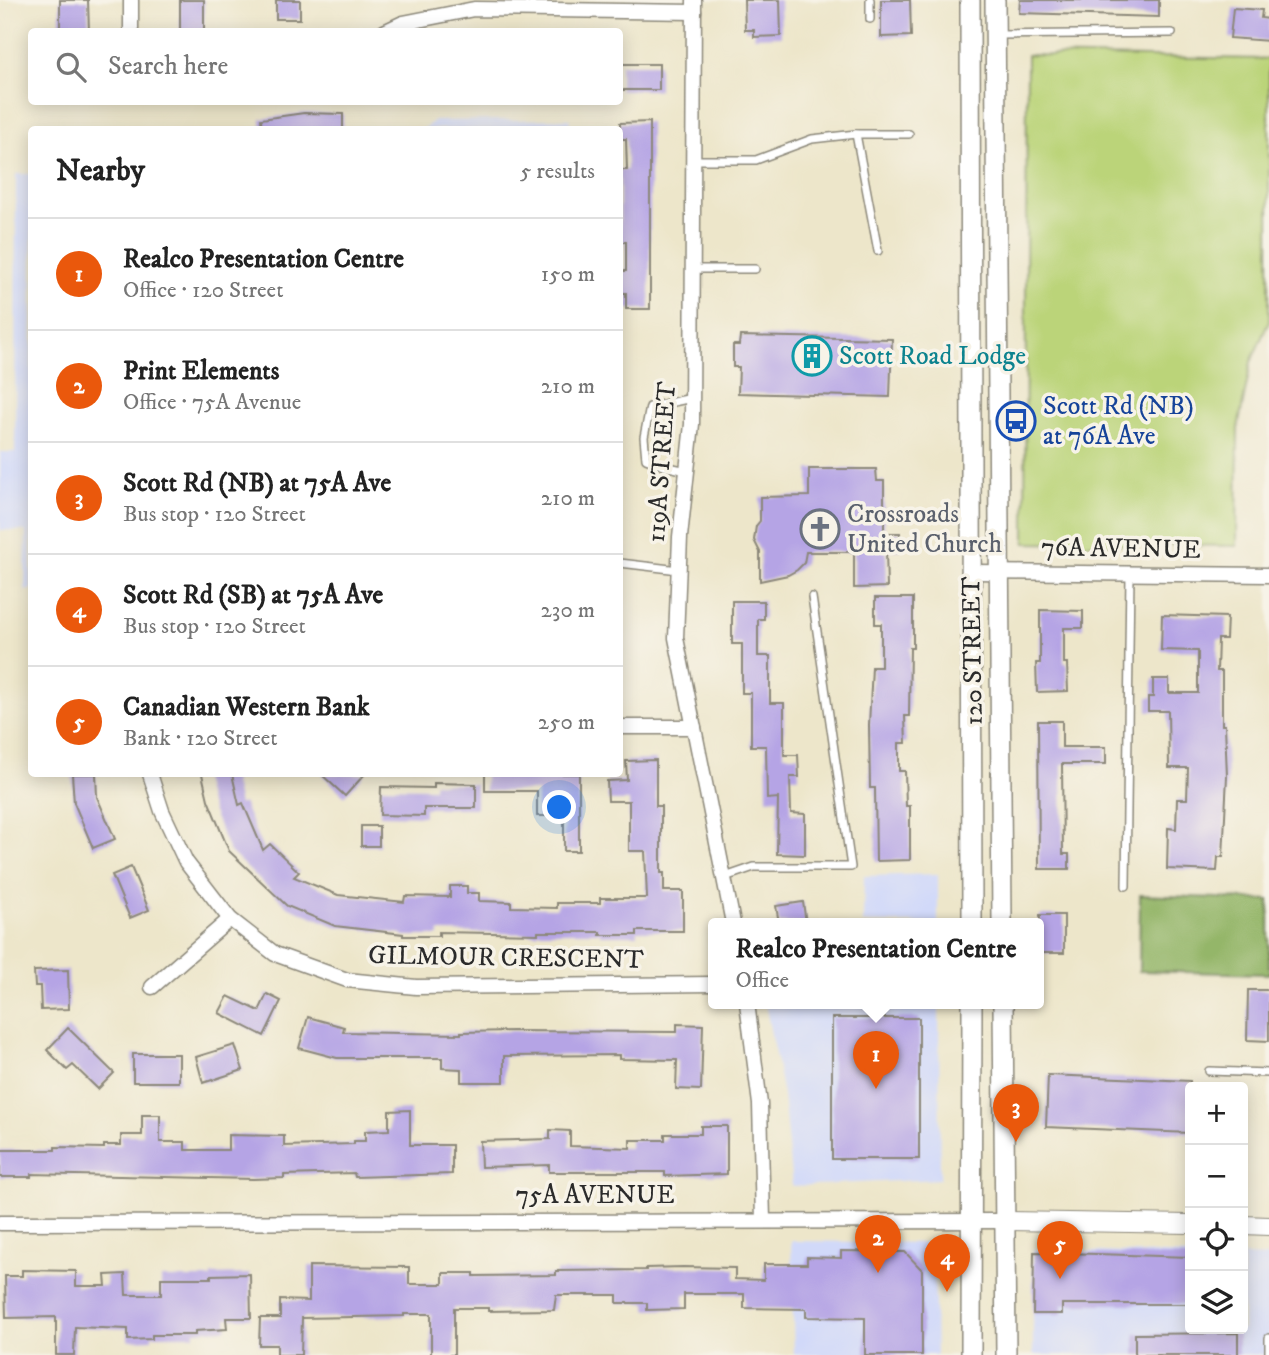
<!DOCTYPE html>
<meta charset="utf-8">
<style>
:root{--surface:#fff;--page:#f6f6f6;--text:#222;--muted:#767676;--line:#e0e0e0;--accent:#ea580c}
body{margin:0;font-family:"IM FELL DW Pica",serif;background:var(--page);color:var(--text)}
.controls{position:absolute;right:21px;bottom:21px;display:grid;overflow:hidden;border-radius:7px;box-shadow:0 4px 18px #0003}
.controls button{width:63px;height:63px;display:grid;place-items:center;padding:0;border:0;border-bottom:2px solid var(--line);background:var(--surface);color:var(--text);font:35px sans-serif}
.you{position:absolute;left:560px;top:808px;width:24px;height:24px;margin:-18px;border:5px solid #fff;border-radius:50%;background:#1a73e8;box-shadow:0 0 0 10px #1a73e833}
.badge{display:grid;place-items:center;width:46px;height:46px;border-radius:50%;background:var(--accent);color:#fff;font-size:23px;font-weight:700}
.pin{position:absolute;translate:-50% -58px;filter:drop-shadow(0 2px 4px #0008)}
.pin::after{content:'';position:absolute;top:37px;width:24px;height:21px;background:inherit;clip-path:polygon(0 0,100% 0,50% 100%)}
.popup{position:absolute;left:708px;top:918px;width:336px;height:91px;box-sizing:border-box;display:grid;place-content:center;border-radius:7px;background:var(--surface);filter:drop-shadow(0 2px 5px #0005);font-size:23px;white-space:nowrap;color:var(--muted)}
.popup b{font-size:26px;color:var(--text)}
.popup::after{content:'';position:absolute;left:50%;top:100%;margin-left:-14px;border:14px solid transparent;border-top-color:var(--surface)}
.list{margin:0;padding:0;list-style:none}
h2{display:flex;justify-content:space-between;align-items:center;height:91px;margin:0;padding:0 28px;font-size:30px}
h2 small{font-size:23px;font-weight:400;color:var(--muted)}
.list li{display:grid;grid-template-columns:46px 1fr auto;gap:21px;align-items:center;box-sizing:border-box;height:112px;padding:0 28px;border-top:2px solid var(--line)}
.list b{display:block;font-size:26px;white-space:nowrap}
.list p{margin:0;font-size:23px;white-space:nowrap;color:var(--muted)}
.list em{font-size:23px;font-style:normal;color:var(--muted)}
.icon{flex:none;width:38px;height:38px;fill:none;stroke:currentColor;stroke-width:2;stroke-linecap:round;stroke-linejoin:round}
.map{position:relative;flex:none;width:1269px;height:1355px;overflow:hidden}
.search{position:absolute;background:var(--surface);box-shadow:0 4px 18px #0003;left:28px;top:28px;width:595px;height:77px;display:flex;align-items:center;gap:18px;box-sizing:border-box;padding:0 24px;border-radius:7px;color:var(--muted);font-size:26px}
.panel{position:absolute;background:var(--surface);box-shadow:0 4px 18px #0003;left:28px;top:126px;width:595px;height:651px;border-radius:7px}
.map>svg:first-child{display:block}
</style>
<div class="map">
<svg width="1269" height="1355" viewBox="0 0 1269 1355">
<rect width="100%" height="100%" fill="#f7f3e8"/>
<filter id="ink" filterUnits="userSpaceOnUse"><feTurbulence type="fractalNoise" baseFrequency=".0143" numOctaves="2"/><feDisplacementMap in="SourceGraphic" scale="14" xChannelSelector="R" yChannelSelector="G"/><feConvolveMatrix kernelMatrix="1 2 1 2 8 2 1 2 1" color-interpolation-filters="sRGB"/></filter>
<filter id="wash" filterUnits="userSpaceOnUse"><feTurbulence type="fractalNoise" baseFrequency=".00686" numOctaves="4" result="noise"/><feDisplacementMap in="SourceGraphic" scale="28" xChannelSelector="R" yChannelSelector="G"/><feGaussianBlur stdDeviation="1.57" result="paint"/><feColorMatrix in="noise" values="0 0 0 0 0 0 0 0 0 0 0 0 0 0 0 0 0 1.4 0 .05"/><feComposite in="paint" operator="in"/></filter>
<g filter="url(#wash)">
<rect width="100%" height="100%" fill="#ede6ca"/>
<g fill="#d1d9f9">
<path d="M570,119l-1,10h-146l11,-8z"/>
<path d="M16,174h16l-1,416h-6l1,-59 -26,-1v-78h15z"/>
<path d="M938,874v49h-75l1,-47z"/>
<path d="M765,1003h174l1,176 -148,7 -9,-91z"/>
<path d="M791,1241l135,2 8,10 2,102h-142z"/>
<path d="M1033,1250l157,5v74h53v-73l26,1v98h-236z"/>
</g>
<path fill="#bbd479" stroke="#738052" stroke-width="2" d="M1027,55l242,4v262l-18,41 -13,66 -1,118 -212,-3z"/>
<path fill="#94b669" stroke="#60704a" stroke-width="2" d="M1140,895l129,5v74l-130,-3z"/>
<g id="blocks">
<g fill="#b5a4e5">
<path d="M60,0h28l1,32h-29z"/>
<rect x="180" y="0" width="24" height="32"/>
<rect x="276" y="0" width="24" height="19"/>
<path d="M744,0h36l1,36 -27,1v-7h-9z"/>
<path d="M881,0h29l1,36 -30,1z"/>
<path d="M1020,0h139v17l-140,-4z"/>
<path d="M1233,8l29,2 -1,8 8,1v22l-39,-3z"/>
<rect x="620" y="64" width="39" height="26"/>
<path d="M304,113l39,1v16h-81l-1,-11z"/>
<path d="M650,122v187h-24v-16h-6v-22h6v-29h-6v-72h7l-1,-31h-6v-16z"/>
<path d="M740,336l152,3 -2,58 -152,-4 1,-26h-6v-22h6z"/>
<path d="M809,469h67l1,12h7v52h16v17h-14l1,37 -33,1v-36h-48l-2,11 -7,7 -9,5 -28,6v-29l-6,-12 2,-14 4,-5v-24l49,-1z"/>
<path d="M875,598h38v50h-3l-1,68h-4l1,27h-7v28h6l1,35h4v54l-34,1 -1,-73h-5l-1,-63 3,-58h9v-43h-6z"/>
<path d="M732,601h32v18h-6v37h12v47h14v52h14l1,22h-9l1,36 14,1v41l-28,-1 1,-56 -11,1 -1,-53h-15v-53h-9v-49h-10z"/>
<path d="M1040,610l43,1v17h-19v35h3l1,28 -31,1 -1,-29h4z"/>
<path d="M1162,615l65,2 -1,22h-8l-1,32h5v54h3l2,51 -4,81h-5l-1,14 -50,-2 1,-41 8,1 1,-30h10l1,-31h-19l-1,-57h-20v-14h5v-18h16v14h29v-42l-37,-1z"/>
<path d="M1038,721h24v26h44v17h-44l1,90h6v15h-30z"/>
<path d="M656,760v46h5v67h3v18h19v40h-46v4h-37v-3h-62v2l-99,-2v4h-36v-2l-68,-8 -48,-20 -58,-55 -21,-51 -6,-26h30l7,31 4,-2 20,47 7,-6 29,28 -5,5 44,18 66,7 1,-6 45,1v-11h17v7h12v8l32,1v5l46,1v-5h43v-5h47l-2,-47h-16v-50h-21l-1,-20 20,-1 -1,-19z"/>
<path d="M72,774h24l1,23 18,42 -22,9 -19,-45z"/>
<path d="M321,774h44l-20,22z"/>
<path d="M485,774h94v77h-15v-35h-27v-25h-52z"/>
<path d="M434,783l42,1v24h-52v8l-44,-1 1,-28 53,1z"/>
<rect x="361" y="826" width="18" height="20"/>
<path d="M131,867l18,43 -19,8 -18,-43z"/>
<path d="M803,902l3,21h-27l-3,-17z"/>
<rect x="1040" y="915" width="24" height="38"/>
<path d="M68,970l1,39 -28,1 -1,-24h-5l-1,-15z"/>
<path d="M1248,990h21v51l-22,-1z"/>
<path d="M267,994l14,7 -17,35 -45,-23 9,-17 31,15z"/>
<path d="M308,1017l36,10 -1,5 118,2v-2l52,-1 164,1v-8l26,1 -2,65 -25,-1 1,-29 -58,-1v-4l-115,1v26h-43v-13l-19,-1v-10h-105l-38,-10z"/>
<rect x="832" y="1018" width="87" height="141"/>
<path d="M68,1028l46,45 -16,16 -25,-24 -6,5 -20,-20z"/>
<path d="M235,1045l8,25 -40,13 -7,-26z"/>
<rect x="133" y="1054" width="46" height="28"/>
<path d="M1048,1075l142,6v52l-144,-6z"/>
<path d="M410,1110v35h42v29l-97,3 -1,-4 -70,2v3l-31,1 -222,-5v3h-31v-27h55v-3l49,1v-3h17v-10h21v-20h18v27h25v8h43v-15l56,1v10l70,-2v-3h11v-10l24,-1v-19z"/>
<path d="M701,1126h26v48l-62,2v-4h-116v-7l-68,2 -1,-26 70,-2v-9l20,1v15l60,2v-8h35v-6h36z"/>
<path d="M841,1251l64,1 17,18v85h-57v-37l-59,-1v-8l-62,-1v-14h-60v15l-37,1v-7h-30v-8h-61l-2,15 -66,1v-3h-34v47h-23v-41h-27v2l-102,2 -1,37h-24v-10h-18l1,-27h20v-18l29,1v-35l100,1v17h34v-11h31v3l82,-1v-4l90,-1v-2l37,-1 52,1v11l29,1v-16h43v-7l34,1z"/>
<path d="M1034,1252l156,5v47h-128v10h-29z"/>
<path d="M22,1270l54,1v15h30l-1,-11 20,-1 1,21h35v-17h50v-3l39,-1 1,44h-25l1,11 -32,2v4h-43v4l-24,1v-11l-53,-2 -1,28h-18v-38l-50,1 -1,-42h17z"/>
<path d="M1238,1333v22h-103v-21z"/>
</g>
</g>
</g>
<g filter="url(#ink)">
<use href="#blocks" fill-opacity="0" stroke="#8c887a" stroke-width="2"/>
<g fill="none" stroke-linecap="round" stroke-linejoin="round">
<g stroke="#8c887a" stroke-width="10">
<g id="service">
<path d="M870,0v19"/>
<path d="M996,35l176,-2"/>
<path d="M856,134l22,117"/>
<path d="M694,160h62l56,-21 44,-5h53"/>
<path d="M693,269h62"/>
<path d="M687,471l-23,-5 -18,-7 -2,-22 6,-30 42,-9"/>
<path d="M620,563l59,7"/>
<path d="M725,877l29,-10h97l-39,-270"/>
<path d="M1126,886l4,-312"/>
<path d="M1209,1071l60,2"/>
<path d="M1269,1355v-17"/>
</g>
</g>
<g stroke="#8c887a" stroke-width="17">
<g id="minor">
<path d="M694,0l-2,424 -12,113 -4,101 57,285"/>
<path d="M131,32v-32"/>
<path d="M384,32l19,-9 71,-14 220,3"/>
<path d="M973,572l296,3"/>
<path d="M620,727h74"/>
<path d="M150,774l12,37 24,51 44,57 45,35 72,26 69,7 297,-3"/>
<path d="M152,987l78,-68"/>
<path d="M747,1003l13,101 3,116"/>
<path d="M0,1223l1005,-2"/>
</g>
</g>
<g stroke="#8c887a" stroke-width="20">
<g id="tertiary">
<path d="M1005,1221l185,3"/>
<path d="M1243,1225l26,1"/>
</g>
</g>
<g stroke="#8c887a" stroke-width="22">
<g id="secondary">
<path d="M970,0l2,923"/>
<path d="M995,0l7,923"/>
<path d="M1003,1003l3,352"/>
<path d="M971,1355l1,-352"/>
</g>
</g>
<use href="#service" stroke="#fff" stroke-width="7"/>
<use href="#minor" stroke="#fff" stroke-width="14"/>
<use href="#tertiary" stroke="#fff" stroke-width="18"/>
<use href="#secondary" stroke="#fff" stroke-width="19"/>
</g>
</g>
<defs>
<g id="building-ring" transform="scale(2.0125)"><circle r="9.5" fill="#f7f3e8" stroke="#0f9aa8" stroke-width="1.5"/><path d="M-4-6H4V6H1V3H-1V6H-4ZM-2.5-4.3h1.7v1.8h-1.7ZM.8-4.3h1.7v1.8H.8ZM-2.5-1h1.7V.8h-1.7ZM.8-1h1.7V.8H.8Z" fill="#0f9aa8"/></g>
<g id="bus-ring" transform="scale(2.0125)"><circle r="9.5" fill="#f7f3e8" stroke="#1a4fb4" stroke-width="1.5"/><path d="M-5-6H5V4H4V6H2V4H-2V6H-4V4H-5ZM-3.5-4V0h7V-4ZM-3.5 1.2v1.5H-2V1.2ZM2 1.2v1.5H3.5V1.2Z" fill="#1a4fb4"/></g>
<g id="church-ring" transform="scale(2.0125)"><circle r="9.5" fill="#f7f3e8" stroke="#6b7280" stroke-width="1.5"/><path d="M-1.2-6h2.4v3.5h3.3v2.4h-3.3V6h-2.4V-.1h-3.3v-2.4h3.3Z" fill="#6b7280"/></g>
</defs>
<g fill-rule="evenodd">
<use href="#building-ring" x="812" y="356"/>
<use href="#bus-ring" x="1016" y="421"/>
<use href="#church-ring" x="820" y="529"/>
</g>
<g text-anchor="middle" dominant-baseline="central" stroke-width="7" stroke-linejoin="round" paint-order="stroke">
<g font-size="26" fill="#0d838f" stroke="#f7f3e8" text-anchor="start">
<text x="839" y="356">Scott Road Lodge</text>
</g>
<g font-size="26" fill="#164399" stroke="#f7f3e8" text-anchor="start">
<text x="1043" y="406">Scott Rd (NB)<tspan x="1043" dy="30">at 76A Ave</tspan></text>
</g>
<g font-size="26" fill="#2b2b2b" stroke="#f7f3e8">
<text transform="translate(662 462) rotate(-86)">119A STREET</text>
<text transform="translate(1121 549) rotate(1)">76A AVENUE</text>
<text transform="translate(973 651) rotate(-91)">120 STREET</text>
<text transform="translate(506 958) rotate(1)">GILMOUR CRESCENT</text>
<text x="595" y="1195">75A AVENUE</text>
</g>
<g font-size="26" fill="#5b616d" stroke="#f7f3e8" text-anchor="start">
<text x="847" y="514">Crossroads<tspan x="847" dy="30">United Church</tspan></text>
</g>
</g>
</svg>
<div class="controls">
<button>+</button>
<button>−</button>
<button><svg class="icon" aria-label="locate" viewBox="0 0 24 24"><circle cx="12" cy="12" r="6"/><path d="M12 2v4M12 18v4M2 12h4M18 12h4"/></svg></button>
<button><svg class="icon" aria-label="layers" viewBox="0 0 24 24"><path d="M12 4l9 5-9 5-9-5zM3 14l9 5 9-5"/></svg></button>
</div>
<div class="you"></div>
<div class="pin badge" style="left:876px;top:1089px">1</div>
<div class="popup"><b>Realco Presentation Centre</b>Office</div>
<div class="pin badge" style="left:878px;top:1273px">2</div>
<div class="pin badge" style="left:1016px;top:1142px">3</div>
<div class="pin badge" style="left:947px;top:1292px">4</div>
<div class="pin badge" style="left:1060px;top:1279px">5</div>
<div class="search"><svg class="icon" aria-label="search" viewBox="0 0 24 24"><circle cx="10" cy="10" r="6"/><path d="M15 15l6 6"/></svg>Search here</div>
<section class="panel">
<h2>Nearby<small>5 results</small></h2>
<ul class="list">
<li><span class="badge">1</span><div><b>Realco Presentation Centre</b><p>Office · 120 Street</p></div><em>150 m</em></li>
<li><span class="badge">2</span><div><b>Print Elements</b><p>Office · 75A Avenue</p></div><em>210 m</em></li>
<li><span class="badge">3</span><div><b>Scott Rd (NB) at 75A Ave</b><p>Bus stop · 120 Street</p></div><em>210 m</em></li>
<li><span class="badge">4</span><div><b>Scott Rd (SB) at 75A Ave</b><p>Bus stop · 120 Street</p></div><em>230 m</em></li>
<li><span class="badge">5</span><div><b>Canadian Western Bank</b><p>Bank · 120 Street</p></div><em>250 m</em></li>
</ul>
</section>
</div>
